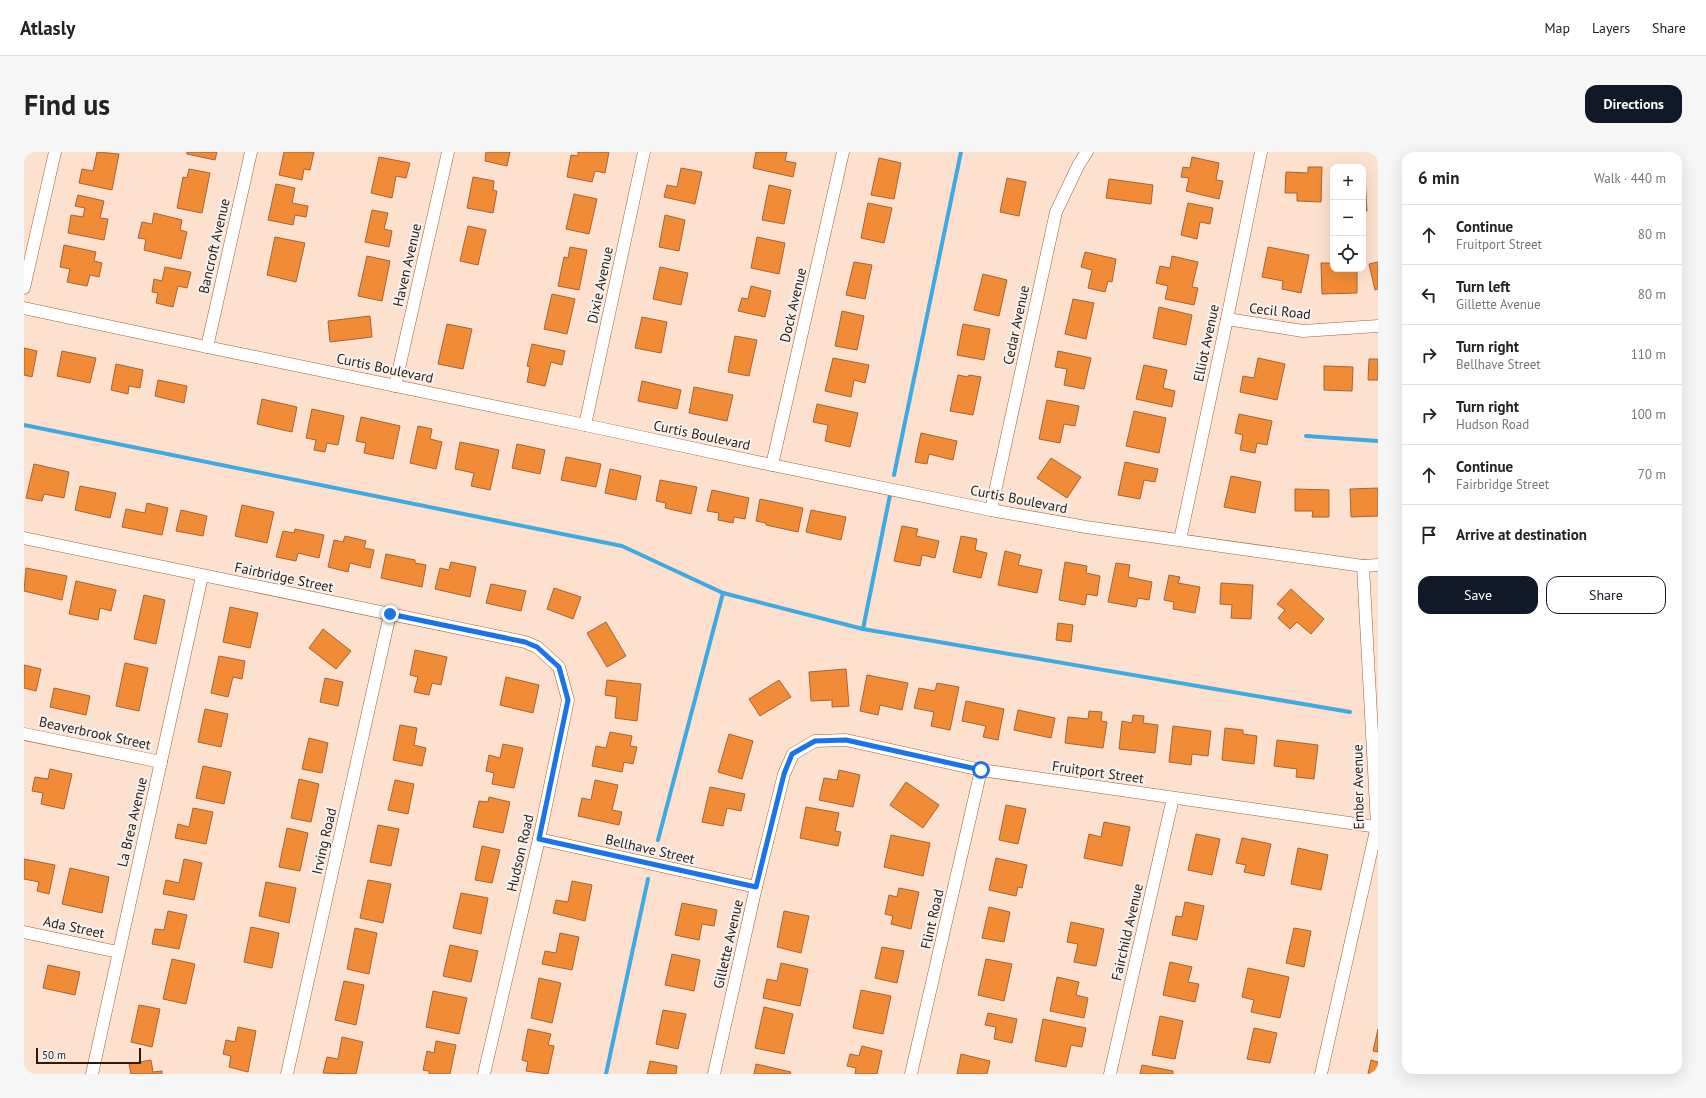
<!DOCTYPE html>
<meta charset="utf-8">
<style>
:root{--surface:#fff;--page:#f6f6f6;--text:#222;--muted:#767676;--line:#e0e0e0;--accent:#111827}
body{margin:0;font-family:"PT Sans",sans-serif;background:var(--page);color:var(--text)}
.controls{position:absolute;right:12px;top:12px;display:grid;overflow:hidden;border-radius:8px;box-shadow:0 4px 16px #0002}
.controls button{width:36px;height:36px;display:grid;place-items:center;padding:0;border:0;border-bottom:1px solid var(--line);background:var(--surface);color:var(--text);font:20px sans-serif}
.scale{position:absolute;left:12px;bottom:10px;width:105px;box-sizing:border-box;padding-left:4px;border:2px solid #321906;border-top:0;font-size:11px;line-height:14px;white-space:nowrap;color:#321906;-webkit-text-stroke:3px #f4f4f4;paint-order:stroke}
.stop{position:absolute;width:12px;height:12px;margin:-9px;border:3px solid #1a73e8;border-radius:50%;background:#fff}
.stop.end{background:#1a73e8;border-color:#fff;box-shadow:0 1px 4px #0008}
.list{margin:0;padding:0;list-style:none}
h2{display:flex;justify-content:space-between;align-items:center;height:52px;margin:0;padding:0 16px;font-size:17px}
h2 small{font-size:13px;font-weight:400;color:var(--muted)}
.list li{display:grid;grid-template-columns:26px 1fr auto;gap:12px;align-items:center;box-sizing:border-box;height:60px;padding:0 16px;border-top:1px solid var(--line)}
.list b{display:block;font-size:15px;white-space:nowrap}
.list p{margin:0;font-size:13px;white-space:nowrap;color:var(--muted)}
.list em{font-size:13px;font-style:normal;color:var(--muted)}
.actions{display:flex;gap:8px;padding:12px 16px}
.actions a{flex:1;padding:9px 0;border:1px solid var(--accent);border-radius:12px;text-align:center;font-size:14px;color:var(--accent)}
.actions .main{background:var(--accent);color:#fff}
.icon{flex:none;width:22px;height:22px;fill:none;stroke:currentColor;stroke-width:2;stroke-linecap:round;stroke-linejoin:round}
.map{position:relative;flex:none;width:1354px;height:922px;overflow:hidden;border-radius:12px}
header{display:flex;align-items:center;gap:24px;box-sizing:border-box;height:56px;padding:0 20px;background:var(--surface);border-bottom:1px solid var(--line)}
header strong{font-size:19px}
nav{display:flex;gap:22px;margin-inline-start:auto;font-size:14px}
.intro{display:flex;align-items:center;justify-content:space-between;box-sizing:border-box;height:96px;padding:0 24px}
h1{margin:0;font-size:28px}
.button{padding:10px 18px;border-radius:12px;background:var(--accent);color:#fff;font-size:14px;font-weight:700}
main{display:flex;gap:24px;padding:0 24px}
aside{flex:1;background:var(--surface);border-radius:12px;box-shadow:0 4px 16px #0002}
.map>svg:first-child{display:block}
</style>
<header>
<strong>Atlasly</strong>
<nav><a>Map</a><a>Layers</a><a>Share</a></nav>
</header>
<div class="intro"><h1>Find us</h1><a class="button">Directions</a></div>
<main>
<div class="map">
<svg width="1354" height="922" viewBox="0 0 1354 922">
<rect width="100%" height="100%" fill="#fde1ce"/>
<g fill="none" stroke-linecap="round" stroke-linejoin="round">
<g stroke="#3fa9e1" stroke-width="4">
<path d="M0,273l598,121 101,47 140,36 487,83"/>
<path d="M1282,284l72,5"/>
<path d="M870,323l67,-323"/>
<path d="M839,477l27,-134"/>
<path d="M634,688l65,-247"/>
<path d="M582,922l42,-195"/>
</g>
</g>
<g fill="#f28b36" stroke="#a26436">
<path d="M73,0l22,2 -7,36 -33,-7 3,-14 11,2z"/>
<path d="M163,0h30l-2,8 -28,-6z"/>
<path d="M260,0h30l-4,18 -6,-1 -2,11 -23,-5z"/>
<path d="M462,0h24l-3,14 -22,-5z"/>
<path d="M554,0h31l-4,21 -10,-2 -3,11 -25,-5 4,-22 7,1z"/>
<path d="M732,0h31l-2,9 11,2 -3,14 -40,-9z"/>
<path d="M355,5l31,6 -4,15 -10,-2 -4,22 -21,-5z"/>
<path d="M1168,5l27,6 -3,17 7,1 -4,18 -33,-8 3,-13 -8,-1 2,-10 7,1z"/>
<path d="M855,6l22,5 -7,36 -23,-4z"/>
<path d="M1284,15h14l-1,35 -24,-1v-8h-12l1,-21 22,1z"/>
<path d="M657,16l21,4 -7,32 -31,-7 3,-12 10,2z"/>
<path d="M165,17l21,4 -8,40 -25,-5 6,-31 4,1z"/>
<path d="M449,25l21,4 -1,9 4,1 -4,22 -26,-5z"/>
<path d="M1339,25h2l2,34 -4,1z"/>
<path d="M983,26l19,4 -7,34 -19,-4z"/>
<path d="M1085,27l44,6 -2,19 -45,-6z"/>
<path d="M252,32l19,4 -3,15 16,3 -2,11 -11,-2 -2,10 -25,-5z"/>
<path d="M745,33l22,5 -7,34 -22,-4z"/>
<path d="M550,42l23,5 -8,35 -23,-5z"/>
<path d="M54,43l26,6 -4,17 8,1 -4,21 -36,-7 3,-18 12,2 2,-9 -10,-2z"/>
<path d="M844,51l24,5 -8,35 -23,-5z"/>
<path d="M1164,51l25,5 -3,16 -10,-2 -3,17 -16,-4z"/>
<path d="M348,58l16,3 -4,16 8,2 -3,16 -24,-5z"/>
<path d="M130,61l28,7 -2,10 7,2 -6,27 -37,-9 2,-11 -8,-1 4,-16 10,2z"/>
<path d="M641,63l20,5 -6,31 -20,-4z"/>
<path d="M444,74l18,4 -8,35 -18,-4z"/>
<path d="M251,85l30,6 -9,39 -29,-7z"/>
<path d="M733,85l28,6 -6,31 -28,-6z"/>
<path d="M40,93l32,7 -2,9 8,2 -3,14 -9,-2 -3,11 -20,-4 3,-13 -10,-2z"/>
<path d="M546,95l17,3 -8,40 -21,-4 6,-29 4,1z"/>
<path d="M1244,95l41,8 -8,38 -19,-4 1,-8 -21,-4z"/>
<path d="M1061,100l31,7 -4,23 -4,-1 -3,11 -17,-4 4,-18 -11,-3z"/>
<path d="M343,104l23,5 -8,40 -24,-5z"/>
<path d="M1148,104l26,6 -6,25 6,1 -4,17 -29,-6 3,-13 -12,-3 4,-17 10,2z"/>
<path d="M830,110l18,3 -7,34 -19,-4z"/>
<path d="M1354,110v27l-3,1 -6,-26z"/>
<path d="M1297,111h12v6h24v24l-35,1z"/>
<path d="M141,115l26,5 -4,16 -9,-2 -5,21 -17,-4 2,-10 -6,-1 2,-13 8,2z"/>
<path d="M636,115l28,6 -7,32 -28,-6z"/>
<path d="M959,122l24,6 -8,36 -25,-6z"/>
<path d="M727,134l20,5 -6,26 -27,-6 4,-13 6,1z"/>
<path d="M528,142l23,5 -8,35 -23,-5z"/>
<path d="M1049,147l21,4 -8,36 -21,-5z"/>
<path d="M1135,155l33,8 -6,30 -33,-7z"/>
<path d="M818,159l22,5 -7,34 -22,-4z"/>
<path d="M346,164l2,21 -42,5 -2,-21z"/>
<path d="M618,165l25,5 -6,31 -26,-5z"/>
<path d="M423,172l25,5 -9,40 -25,-5z"/>
<path d="M939,172l27,5 -6,31 -27,-5z"/>
<path d="M711,184l22,4 -8,36 -21,-4z"/>
<path d="M508,192l33,7 -3,14 -11,-3 -6,24 -18,-4 3,-15 -3,-1z"/>
<path d="M0,196l13,3 -5,26 -8,-2z"/>
<path d="M38,199l34,7 -6,25 -33,-7z"/>
<path d="M1034,199l33,7 -7,31 -20,-4 3,-16 -12,-2z"/>
<path d="M809,206l36,7 -4,18 -11,-3 -3,17 -26,-6z"/>
<path d="M1234,206l27,6 -8,36 -37,-8 3,-16 11,2z"/>
<path d="M1345,207h9v21h-10z"/>
<path d="M92,212l27,6 -3,18 -11,-2 -1,8 -17,-4z"/>
<path d="M1120,213l23,5 -4,18 12,3 -3,16 -36,-8z"/>
<path d="M1300,214l29,1 -1,24 -28,-1z"/>
<path d="M934,223l10,2 1,-2 12,2 -8,38 -23,-4z"/>
<path d="M134,228l29,6 -3,17 -29,-7z"/>
<path d="M618,229l39,9 -4,19 -39,-8z"/>
<path d="M670,235l39,8 -6,26 -38,-8z"/>
<path d="M238,247l35,8 -5,25 -35,-8z"/>
<path d="M1023,248l32,6 -4,20 -11,-2 -4,19 -21,-4z"/>
<path d="M793,252l41,9 -8,34 -25,-6 3,-16 -15,-3z"/>
<path d="M288,257l32,7 -6,29 -11,-2 -2,9 -11,-2 2,-10 -10,-2z"/>
<path d="M1110,259l32,7 -7,35 -33,-7z"/>
<path d="M1215,262l33,7 -5,24 -10,-2 -2,10 -15,-3 3,-15 -8,-2z"/>
<path d="M337,265l39,9 -7,33 -29,-6 2,-10 -10,-2z"/>
<path d="M394,274l14,3 -2,10 12,3 -6,27 -26,-6z"/>
<path d="M897,281l36,8 -4,19 -24,-6 -2,10 -12,-2z"/>
<path d="M436,290l39,8 -9,40 -19,-4 3,-13 -19,-4z"/>
<path d="M493,292l28,6 -5,24 -28,-6z"/>
<path d="M542,305l35,7 -5,23 -35,-7z"/>
<path d="M1027,306l30,19 -14,21 -30,-20z"/>
<path d="M1101,310l33,7 -3,13 -11,-2 -4,19 -22,-4z"/>
<path d="M10,312l35,8 -5,26 -20,-4 -2,7 -16,-3z"/>
<path d="M586,317l31,7 -5,24 -31,-7z"/>
<path d="M1207,324l30,6 -6,31 -31,-6z"/>
<path d="M636,328l37,7 -6,27 -26,-6 1,-5 -10,-2z"/>
<path d="M56,334l36,7 -6,25 -35,-8z"/>
<path d="M1354,336v28l-27,1 -1,-28z"/>
<path d="M1271,337l34,1v27h-17l1,-6h-18z"/>
<path d="M688,338l37,8 -4,21 -11,-2 -1,6 -15,-3 1,-7 -12,-2z"/>
<path d="M736,347l43,9 -5,24 -32,-7v-2l-10,-2z"/>
<path d="M123,351l21,5 -6,27 -40,-8 4,-18 19,4z"/>
<path d="M218,353l32,7 -7,31 -32,-7z"/>
<path d="M157,358l26,6 -4,20 -27,-5z"/>
<path d="M787,358l35,7 -5,23 -35,-8z"/>
<path d="M878,374l16,3 -2,7 23,5 -4,17 -13,-3 -2,11 -26,-5z"/>
<path d="M271,377l29,6 -5,23 -21,-5 -2,8 -20,-4 7,-26 11,2z"/>
<path d="M321,384l21,5 -2,7 10,2 -4,18 -20,-5 -2,9 -20,-5 6,-27 9,2z"/>
<path d="M937,384l16,3 -2,11 12,3 -6,25 -28,-6z"/>
<path d="M981,399l16,4 -3,10 24,5 -5,23 -39,-8z"/>
<path d="M362,402l29,6v3l11,2 -4,22 -41,-9z"/>
<path d="M427,410l25,5 -6,30 -35,-8 5,-21 9,2z"/>
<path d="M1041,410l22,4 -1,7 14,3 -3,20 -10,-2 -2,11 -26,-5z"/>
<path d="M1092,411l14,2 -2,12 24,5 -3,18 -11,-2 -2,9 -28,-5z"/>
<path d="M2,416l41,8 -5,24 -38,-9z"/>
<path d="M1145,423l11,2 -2,6 22,4 -5,26 -22,-4 1,-7 -10,-2z"/>
<path d="M52,429l40,9 -5,21 -11,-3 -2,12 -29,-6z"/>
<path d="M1197,431l32,2 -2,34 -20,-1 1,-13 -12,-1z"/>
<path d="M467,432l35,7 -5,20 -35,-8z"/>
<path d="M530,436l27,9 -8,22 -26,-10z"/>
<path d="M1267,437l33,30 -13,15 -14,-12 -7,7 -12,-11 7,-8 -8,-6z"/>
<path d="M120,443l21,5 -9,44 -22,-5z"/>
<path d="M206,455l28,6 -8,35 -27,-6z"/>
<path d="M582,470l20,34 -19,11 -20,-34z"/>
<path d="M1034,471l15,2 -2,17 -15,-2z"/>
<path d="M299,477l28,22 -15,18 -27,-21z"/>
<path d="M391,498l32,7 -6,28 -9,-2 -3,12 -15,-3 4,-15 -8,-2z"/>
<path d="M195,504l26,5 -3,18 -9,-2 -5,20 -17,-4z"/>
<path d="M101,511l23,5 -9,43 -23,-5z"/>
<path d="M0,513l17,4 -5,22 -12,-3z"/>
<path d="M822,517l3,37 -17,1v-7l-21,1 -2,-29z"/>
<path d="M843,523l41,8 -6,27 -22,-5 -2,10 -18,-4z"/>
<path d="M482,525l33,8 -6,28 -33,-8z"/>
<path d="M301,526l18,4 -5,24 -18,-4z"/>
<path d="M583,528l34,4 -4,37 -22,-3 2,-21 -12,-2z"/>
<path d="M755,528l12,17 -31,19 -11,-17z"/>
<path d="M913,531l22,4 -9,43 -19,-4 3,-14 -20,-4 5,-20 16,3z"/>
<path d="M30,536l36,8 -4,19 -36,-8z"/>
<path d="M942,549l38,8 -6,31 -15,-3 3,-11 -24,-5z"/>
<path d="M181,557l23,5 -7,33 -23,-5z"/>
<path d="M994,558l37,8 -4,20 -37,-8z"/>
<path d="M1065,559l13,1 -1,9 6,1 -4,26 -38,-5 3,-26 20,2z"/>
<path d="M1109,563l11,1 -1,7 15,2 -3,28 -36,-4 3,-28 10,2z"/>
<path d="M376,573l17,3 -3,17 12,3 -4,18 -29,-6z"/>
<path d="M1149,574l38,5 -3,25 -16,-2 -1,11 -22,-3z"/>
<path d="M1201,576l18,2v4l14,2 -3,28 -32,-4z"/>
<path d="M586,580l22,4 -2,10 7,1 -4,17 -9,-2 -2,10 -30,-6 4,-20 10,2z"/>
<path d="M705,582l24,7 -11,38 -24,-7z"/>
<path d="M285,586l19,5 -6,30 -20,-4z"/>
<path d="M1253,588l41,5 -4,34 -18,-2 1,-8 -23,-3z"/>
<path d="M479,592l20,4 -9,40 -22,-4 2,-11 -8,-2 3,-16 11,3z"/>
<path d="M179,614l28,6 -7,32 -28,-6z"/>
<path d="M26,617l22,5 -8,35 -23,-5 2,-11 -11,-2 3,-14 13,2z"/>
<path d="M815,618l21,5 -7,32 -34,-7 5,-22 13,2z"/>
<path d="M275,627l20,5 -8,38 -20,-4z"/>
<path d="M371,628l19,4 -6,30 -20,-4z"/>
<path d="M571,628l23,5 -6,25 10,2 -3,13 -41,-9 4,-18 9,2z"/>
<path d="M882,630l33,23 -16,23 -33,-23z"/>
<path d="M686,635l35,7 -4,17 -14,-3 -4,18 -21,-4z"/>
<path d="M465,645l21,5 -7,31 -30,-6 6,-26 9,1z"/>
<path d="M982,653l20,4 -8,35 -19,-4z"/>
<path d="M782,655l33,6 -4,18 6,1 -3,14 -38,-8z"/>
<path d="M169,656l20,4 -7,32 -31,-6 3,-14 11,3z"/>
<path d="M1080,670l26,5 -8,39 -38,-8 5,-24 12,3z"/>
<path d="M354,673l21,4 -8,37 -21,-4z"/>
<path d="M263,676l21,5 -8,38 -21,-4z"/>
<path d="M1172,682l24,5 -8,36 -24,-5z"/>
<path d="M867,683l39,8 -7,33 -39,-9z"/>
<path d="M1218,686l29,6 -7,32 -20,-4 2,-7 -10,-2z"/>
<path d="M458,694l18,4 -8,33 -17,-3z"/>
<path d="M1274,696l30,7 -7,35 -30,-6z"/>
<path d="M972,706l31,7 -5,23 -4,-1 -2,9 -27,-6z"/>
<path d="M0,707l31,6 -6,29 -12,-3 2,-9 -15,-3z"/>
<path d="M160,707l18,4 -8,37 -31,-6 3,-14 13,3z"/>
<path d="M46,716l39,9 -7,36 -40,-9z"/>
<path d="M344,728l23,4 -8,39 -23,-5z"/>
<path d="M548,729l20,4 -7,36 -32,-8 3,-13 12,2z"/>
<path d="M242,730l30,6 -7,35 -30,-7z"/>
<path d="M875,736l20,4 -8,37 -20,-5 2,-8 -8,-2 4,-19 8,2z"/>
<path d="M437,741l27,5 -7,36 -28,-6z"/>
<path d="M1161,750l19,4 -7,34 -25,-5 4,-19 6,1z"/>
<path d="M658,751l35,7 -3,16 -12,-2 -3,16 -24,-5z"/>
<path d="M965,755l21,5 -6,30 -22,-4z"/>
<path d="M144,759l19,4 -8,34 -27,-5 3,-15 9,1z"/>
<path d="M760,759l25,5 -8,37 -24,-6z"/>
<path d="M1047,770l33,7 -8,37 -22,-4 4,-18 -11,-2z"/>
<path d="M227,775l28,6 -7,35 -28,-6z"/>
<path d="M331,776l22,5 -8,41 -22,-5z"/>
<path d="M1270,776l17,3 -7,36 -18,-4z"/>
<path d="M536,781l19,4 -7,33 -30,-6 3,-13 11,2z"/>
<path d="M426,793l28,6 -7,31 -28,-6z"/>
<path d="M858,795l22,4 -7,32 -22,-5z"/>
<path d="M648,802l28,6 -6,31 -29,-6z"/>
<path d="M148,807l23,5 -9,40 -23,-5z"/>
<path d="M962,807l26,5 -8,37 -26,-6z"/>
<path d="M1146,810l22,5 -4,15 11,2 -4,18 -32,-7z"/>
<path d="M757,811l27,6 -8,37 -37,-8 4,-19 10,2z"/>
<path d="M24,813l32,7 -5,23 -32,-7z"/>
<path d="M1224,816l41,9 -9,41 -29,-6 3,-12 -12,-3z"/>
<path d="M1033,825l22,5 -3,13 12,3 -4,20 -34,-7z"/>
<path d="M515,826l22,5 -9,40 -21,-5z"/>
<path d="M320,829l20,4 -8,40 -21,-5z"/>
<path d="M837,838l30,6 -8,38 -30,-6z"/>
<path d="M409,839l34,7 -8,36 -33,-7z"/>
<path d="M115,853l21,4 -8,38 -21,-5z"/>
<path d="M740,855l29,7 -9,40 -29,-6z"/>
<path d="M639,858l23,4 -8,35 -22,-5z"/>
<path d="M964,861l29,6 -5,24 -18,-4 2,-12 -11,-2z"/>
<path d="M1136,864l23,5 -8,38 -23,-4z"/>
<path d="M1019,867l43,9 -4,19 -11,-2 -5,22 -31,-6z"/>
<path d="M214,875l18,4 -8,41 -19,-5 2,-11 -8,-2 3,-14 9,2z"/>
<path d="M1230,876l23,5 -7,30 -23,-4z"/>
<path d="M504,877l23,5 -3,11 6,1 -6,28 -22,-3 2,-9 -6,-2z"/>
<path d="M1354,877v23l-5,-1z"/>
<path d="M318,885l21,5 -7,32 -33,-1 4,-16 11,2z"/>
<path d="M412,889l20,4 -6,29h-21v-3l-6,-1 4,-19 7,2z"/>
<path d="M838,894l20,5 -5,23h-22l1,-6 -9,-2 3,-12 9,2z"/>
<path d="M937,902l29,7 -3,13h-30z"/>
<path d="M127,908l2,12 9,-1v3h-31l-2,-10z"/>
<path d="M1347,908l7,2v12h-10z"/>
<path d="M626,909l27,5 -1,8h-29z"/>
<path d="M732,912l35,8 -1,2h-36z"/>
<path d="M1118,913l31,6v3h-33z"/>
</g>
<g fill="none" stroke-linecap="round" stroke-linejoin="round">
<g stroke="#9f6233" stroke-width="13">
<g id="minor">
<path d="M0,136l31,-136"/>
<path d="M0,156l183,39 378,78 187,40 219,45 95,17 277,39 15,-1"/>
<path d="M1203,167l76,12 75,-5"/>
<path d="M183,195l44,-195"/>
<path d="M371,234l53,-234"/>
<path d="M561,273l59,-273"/>
<path d="M748,313l71,-313"/>
<path d="M967,358l65,-298 23,-48 8,-12"/>
<path d="M0,386l501,104 12,5 22,20 9,33 -29,139 -55,235"/>
<path d="M1156,388l47,-221 34,-167"/>
<path d="M0,582l137,28"/>
<path d="M515,687l217,48"/>
<path d="M0,780l94,20"/>
<path d="M68,922l110,-498"/>
<path d="M263,922l103,-460"/>
<path d="M690,922l42,-187 28,-113 9,-20 22,-13 31,-1 135,30 397,57"/>
<path d="M887,922l70,-304"/>
<path d="M1086,922l63,-276"/>
<path d="M1297,922l56,-248 -14,-260"/>
</g>
</g>
<use href="#minor" stroke="#fff" stroke-width="12"/>
</g>
<g fill="none" stroke-linecap="round" stroke-linejoin="round">
<path stroke="#1a73e8" stroke-width="5" d="M366,462l135,28 12,5 22,20 9,33 -29,139 217,48 28,-113 8,-20 23,-13 31,-1 135,30"/>
</g>
<g text-anchor="middle" dominant-baseline="central" stroke-width="4" stroke-linejoin="round" paint-order="stroke">
<g font-size="14" fill="#321906" stroke="#f4f4f4">
<text transform="translate(190 94) rotate(-77)">Bancroft Avenue</text>
<text transform="translate(383 113) rotate(-77)">Haven Avenue</text>
<text transform="translate(576 133) rotate(-78)">Dixie Avenue</text>
<text transform="translate(769 153) rotate(-77)">Dock Avenue</text>
<text transform="translate(1256 159) rotate(6)">Cecil Road</text>
<text transform="translate(992 173) rotate(-78)">Cedar Avenue</text>
<text transform="translate(1182 191) rotate(-78)">Elliot Avenue</text>
<text transform="translate(361 216) rotate(12)">Curtis Boulevard</text>
<text transform="translate(678 283) rotate(12)">Curtis Boulevard</text>
<text transform="translate(995 347) rotate(11)">Curtis Boulevard</text>
<text transform="translate(260 425) rotate(12)">Fairbridge Street</text>
<text transform="translate(71 581) rotate(12)">Beaverbrook Street</text>
<text transform="translate(1074 620) rotate(8)">Fruitport Street</text>
<text transform="translate(1334 635) rotate(-91)">Ember Avenue</text>
<text transform="translate(108 670) rotate(-77)">La Brea Avenue</text>
<text transform="translate(300 689) rotate(-77)">Irving Road</text>
<text transform="translate(626 697) rotate(13)">Bellhave Street</text>
<text transform="translate(496 701) rotate(-77)">Hudson Road</text>
<text transform="translate(908 767) rotate(-77)">Flint Road</text>
<text transform="translate(50 775) rotate(12)">Ada Street</text>
<text transform="translate(1103 780) rotate(-77)">Fairchild Avenue</text>
<text transform="translate(704 792) rotate(-77)">Gillette Avenue</text>
</g>
</g>
</svg>
<div class="controls">
<button>+</button>
<button>−</button>
<button><svg class="icon" aria-label="locate" viewBox="0 0 24 24"><circle cx="12" cy="12" r="6"/><path d="M12 2v4M12 18v4M2 12h4M18 12h4"/></svg></button>
</div>
<div class="scale">50 m</div>
<div class="stop" style="left:957px;top:618px"></div>
<div class="stop end" style="left:366px;top:462px"></div>
</div>
<aside>
<h2>6 min<small>Walk · 440 m</small></h2>
<ul class="list">
<li><svg class="icon" aria-label="ahead" viewBox="0 0 24 24"><path d="M12 20V5M6 11l6-6 6 6"/></svg><div><b>Continue</b><p>Fruitport Street</p></div><em>80 m</em></li>
<li><svg class="icon" aria-label="left" viewBox="0 0 24 24"><path d="M17 20v-9H6M10 6l-5 5 5 5"/></svg><div><b>Turn left</b><p>Gillette Avenue</p></div><em>80 m</em></li>
<li><svg class="icon" aria-label="right" viewBox="0 0 24 24"><path d="M7 20v-9h11M14 6l5 5-5 5"/></svg><div><b>Turn right</b><p>Bellhave Street</p></div><em>110 m</em></li>
<li><svg class="icon" aria-label="right" viewBox="0 0 24 24"><path d="M7 20v-9h11M14 6l5 5-5 5"/></svg><div><b>Turn right</b><p>Hudson Road</p></div><em>100 m</em></li>
<li><svg class="icon" aria-label="ahead" viewBox="0 0 24 24"><path d="M12 20V5M6 11l6-6 6 6"/></svg><div><b>Continue</b><p>Fairbridge Street</p></div><em>70 m</em></li>
<li><svg class="icon" aria-label="arrive" viewBox="0 0 24 24"><path d="M6 21V4h12l-3 4 3 4H6"/></svg><div><b>Arrive at destination</b></div></li>
</ul>
<div class="actions"><a class="main">Save</a><a>Share</a></div>
</aside>
</main>
